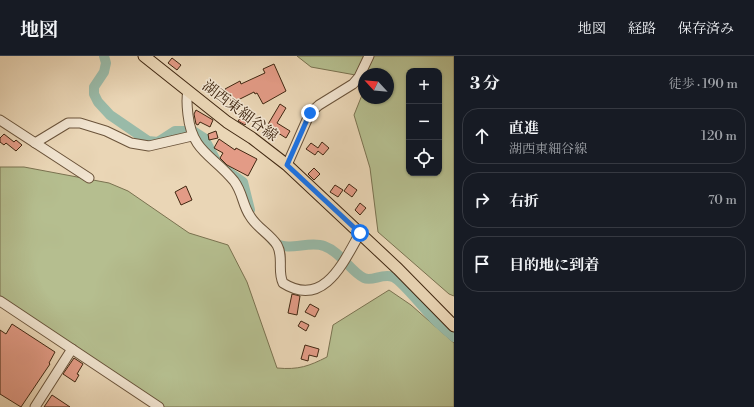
<!DOCTYPE html>
<html lang="ja">
<meta charset="utf-8">
<style>
:root{--surface:#171b24;--page:#20242c;--text:#f1f3f6;--muted:#9ea1a6;--line:#363941}
body{margin:0;font-family:"Libre Bodoni","Noto Serif JP",serif;background:var(--page);color:var(--text)}
.controls{position:absolute;right:12px;top:12px;display:grid;overflow:hidden;border-radius:8px;box-shadow:0 1px 3px #0004}
.controls button{width:36px;height:36px;display:grid;place-items:center;padding:0;border:0;border-bottom:1px solid var(--line);background:var(--surface);color:var(--text);font:20px sans-serif}
.compass{position:absolute;left:358px;top:12px;width:36px;height:36px;border-radius:50%;background:var(--surface);box-shadow:0 1px 3px #0004;rotate:296deg}
.stop{position:absolute;width:12px;height:12px;margin:-9px;border:3px solid #1a73e8;border-radius:50%;background:#fff}
.stop.end{background:#1a73e8;border-color:#fff;box-shadow:0 1px 4px #0008}
.list{margin:0;padding:0;list-style:none}
h2{display:flex;justify-content:space-between;align-items:center;height:52px;margin:0;padding:0 16px;font-size:17px}
h2 small{font-size:13px;font-weight:400;color:var(--muted)}
.list li{display:grid;grid-template-columns:26px 1fr auto;gap:12px;align-items:center;box-sizing:border-box;height:56px;margin:0 8px 8px;padding:0 8px;border:1px solid var(--line);border-radius:16px}
.list b{display:block;font-size:15px;white-space:nowrap}
.list p{margin:0;font-size:13px;white-space:nowrap;color:var(--muted)}
.list em{font-size:13px;font-style:normal;color:var(--muted)}
.icon{flex:none;width:22px;height:22px;fill:none;stroke:currentColor;stroke-width:2;stroke-linecap:round;stroke-linejoin:round}
.map{position:relative;flex:none;width:454px;height:351px;overflow:hidden}
header{display:flex;align-items:center;gap:24px;box-sizing:border-box;height:56px;padding:0 20px;background:var(--surface);border-bottom:1px solid var(--line)}
header strong{font-size:19px}
nav{display:flex;gap:22px;margin-inline-start:auto;font-size:14px}
main{display:flex}
aside{flex:1;background:var(--surface)}
.map>svg:first-child{display:block}
</style>
<header>
<strong>地図</strong>
<nav><a>地図</a><a>経路</a><a>保存済み</a></nav>
</header>
<main>
<div class="map">
<svg width="454" height="351" viewBox="0 0 454 351">
<rect width="100%" height="100%" fill="#ead6b6"/>
<filter id="stains"><feTurbulence type="fractalNoise" baseFrequency=".005" numOctaves="4"/><feColorMatrix values="0 0 0 0 .2 0 0 0 0 .09 0 0 0 0 .02 0 0 0 .5 -.17"/></filter>
<radialGradient id="worn" r=".72"><stop offset=".6" stop-color="#630" stop-opacity="0"/><stop offset="1" stop-color="#630" stop-opacity=".3"/></radialGradient>
<g fill="#b5be8f" stroke="#7a7250" fill-rule="evenodd">
<path d="M297,0h157v240l-5,-2 -71,-62 -8,-64 -16,-53 10,-25v8h24v-24h-24v5l-3,-3 -50,-9zM409,15h30v102h-30z"/>
<path d="M0,111h24l85,16 19,8 61,42 39,12 19,37 30,86c22,2 32,-2 50,-11l6,-32 56,-35 22,15 43,38v64h-295l-159,-108z"/>
</g>
<g fill="none" stroke-linecap="round" stroke-linejoin="round">
<g stroke="#99baa8" stroke-width="10">
<path d="M104,0l2,7 -2,9 -10,15v7l4,8 12,13 38,26 10,1 17,-11h18l11,7 14,26 25,18 7,28"/>
<path d="M272,184c12,14 36,0 52,6 17,6 27,26 40,32 8,4 18,-5 29,-1 9,4 32,33 41,42 6,6 13,12 20,18"/>
</g>
</g>
<g fill="#e39b86" stroke="#402711">
<path d="M172,2l9,7 -4,5 -9,-7z"/>
<path d="M274,8l12,27 -23,13 -6,-11 -2,1 -1,-2 -22,11 -7,-14 15,-8 1,3 24,-11 -2,-4z"/>
<path d="M280,48l6,4 -9,15 13,8 -4,7 -19,-12z"/>
<path d="M196,54l17,10 -3,7 -10,-5 -2,3 -2,-1 -2,-10z"/>
<path d="M242,60l6,4 -3,5 -7,-4z"/>
<path d="M216,75l2,7 -9,2 -1,-6z"/>
<path d="M4,78l10,8 2,-2 6,5 -6,6 -10,-8 -2,2 -4,-3v-4z"/>
<path d="M219,83l16,11 1,-2 21,11 -9,17 -21,-11 -7,-7 3,-5 -9,-5z"/>
<path d="M322,86l7,6 -6,7 -5,-4 -3,4 -9,-6 5,-6 7,5z"/>
<path d="M314,112l6,6 -6,6 -6,-6z"/>
<path d="M349,128l8,6 -5,7 -8,-6z"/>
<path d="M335,129l8,5 -5,7 -8,-5z"/>
<path d="M186,130l6,14 -11,5 -6,-13z"/>
<path d="M360,147l6,5 -6,7 -5,-5z"/>
<path d="M292,238l8,2 -3,19 -9,-2z"/>
<path d="M310,248l9,5 -4,8 -10,-5z"/>
<path d="M301,265l8,4 -3,6 -8,-5z"/>
<path d="M12,268l43,28 -6,11 1,1 -29,43 -21,-13v-64l6,4z"/>
<path d="M305,289l14,4 -2,8 -8,-2 -1,6 -7,-2z"/>
<path d="M74,302l9,6 -6,10 2,1 -4,7 -12,-8z"/>
<path d="M52,339l18,12h-26z"/>
</g>
<g fill="none" stroke-linecap="round" stroke-linejoin="round">
<g stroke="#6a533a" stroke-width="11">
<g id="minor">
<path d="M188,35c-2,8 -1,15 0,24 4,37 25,40 46,66 9,12 8,23 16,35 7,12 20,18 27,29 7,12 0,26 6,38 41,26 61,-22 77,-50"/>
<path d="M0,64l89,58"/>
<path d="M35,87l33,-20h12l26,8 25,12 18,3 43,-10"/>
<path d="M287,109l23,-52 9,-8 34,-21 6,-7 10,-21"/>
<path d="M0,245l159,106"/>
<path d="M35,351l37,-58"/>
</g>
</g>
<g stroke="#402711" stroke-width="13">
<path id="major" d="M144,0l83,66 25,16 35,27 111,104 56,57"/>
</g>
<use href="#minor" stroke="#f1e4d0" stroke-width="9"/>
<use href="#major" stroke="#ead6b6" stroke-width="11"/>
</g>
<g fill="none" stroke-linecap="round" stroke-linejoin="round">
<path stroke="#1a73e8" stroke-width="5" d="M310,57l-23,52 73,68"/>
</g>
<g text-anchor="middle" dominant-baseline="central" stroke-width="3" stroke-linejoin="round" paint-order="stroke">
<g font-size="15" fill="#402711" stroke="#f1e4d0">
<text transform="translate(240 55) rotate(37)">湖西東細谷線</text>
</g>
</g>
<rect width="100%" height="100%" filter="url(#stains)"/>
<rect width="100%" height="100%" fill="url(#worn)"/>
</svg>
<div class="controls">
<button>+</button>
<button>−</button>
<button><svg class="icon" aria-label="locate" viewBox="0 0 24 24"><circle cx="12" cy="12" r="6"/><path d="M12 2v4M12 18v4M2 12h4M18 12h4"/></svg></button>
</div>
<svg class="compass" viewBox="-18 -18 36 36"><path d="M0-13l5 13h-10z" fill="#e53935"/><path d="M0 13l5-13h-10z" fill="#9ea1a6"/></svg>
<div class="stop" style="left:360px;top:177px"></div>
<div class="stop end" style="left:310px;top:57px"></div>
</div>
<aside>
<h2>3 分<small>徒歩 · 190 m</small></h2>
<ul class="list">
<li><svg class="icon" aria-label="ahead" viewBox="0 0 24 24"><path d="M12 20V5M6 11l6-6 6 6"/></svg><div><b>直進</b><p>湖西東細谷線</p></div><em>120 m</em></li>
<li><svg class="icon" aria-label="right" viewBox="0 0 24 24"><path d="M7 20v-9h11M14 6l5 5-5 5"/></svg><div><b>右折</b></div><em>70 m</em></li>
<li><svg class="icon" aria-label="arrive" viewBox="0 0 24 24"><path d="M6 21V4h12l-3 4 3 4H6"/></svg><div><b>目的地に到着</b></div></li>
</ul>
</aside>
</main>
